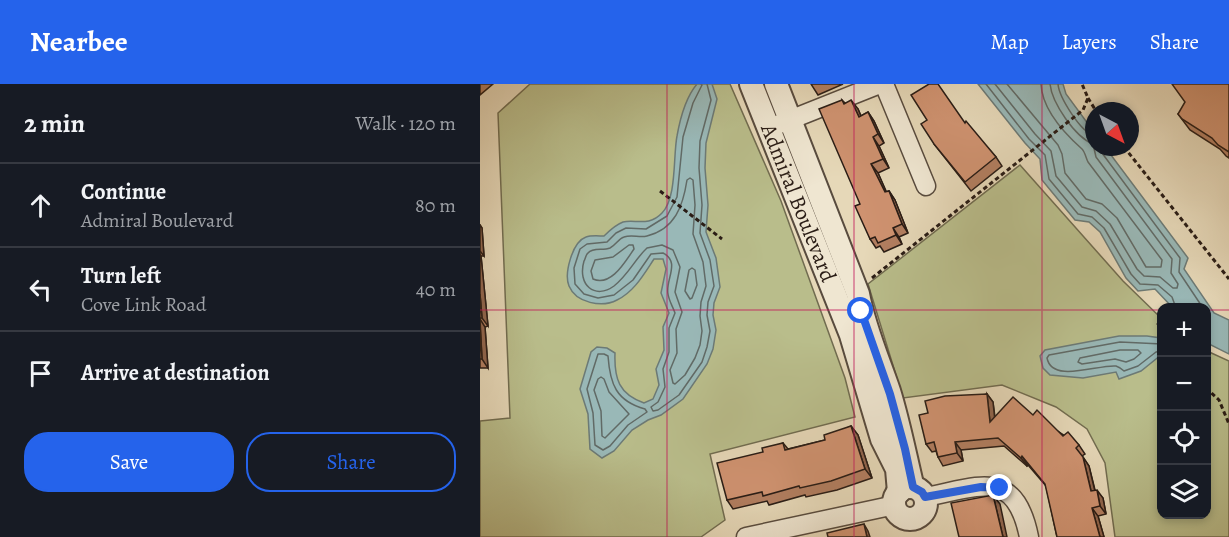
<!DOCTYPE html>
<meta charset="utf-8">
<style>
:root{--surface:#171b24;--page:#242831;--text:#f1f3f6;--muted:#9ea1a6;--line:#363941;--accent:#2563eb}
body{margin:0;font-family:Alegreya,serif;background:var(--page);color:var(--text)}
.controls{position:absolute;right:18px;bottom:18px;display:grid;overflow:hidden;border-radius:12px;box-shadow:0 3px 9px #0003}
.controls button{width:54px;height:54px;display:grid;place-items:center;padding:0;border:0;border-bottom:2px solid var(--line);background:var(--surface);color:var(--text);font:30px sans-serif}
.compass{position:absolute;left:605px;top:18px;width:54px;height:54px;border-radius:50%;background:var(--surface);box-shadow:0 3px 9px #0003;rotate:139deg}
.stop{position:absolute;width:18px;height:18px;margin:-14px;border:4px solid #2563eb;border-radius:50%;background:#fff}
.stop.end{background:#2563eb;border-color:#fff;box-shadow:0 2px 6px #0008}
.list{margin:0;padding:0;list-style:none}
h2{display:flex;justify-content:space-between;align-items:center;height:78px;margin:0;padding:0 24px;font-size:26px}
h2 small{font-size:20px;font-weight:400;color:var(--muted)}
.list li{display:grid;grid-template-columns:39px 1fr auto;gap:18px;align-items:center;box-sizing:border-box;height:84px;padding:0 24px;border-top:2px solid var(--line)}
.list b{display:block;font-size:22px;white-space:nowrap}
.list p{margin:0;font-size:20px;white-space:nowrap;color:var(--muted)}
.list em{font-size:20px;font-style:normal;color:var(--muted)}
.actions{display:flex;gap:12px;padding:18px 24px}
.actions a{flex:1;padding:14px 0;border:2px solid var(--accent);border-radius:24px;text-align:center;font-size:21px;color:var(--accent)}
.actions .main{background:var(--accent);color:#fff}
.icon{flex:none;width:33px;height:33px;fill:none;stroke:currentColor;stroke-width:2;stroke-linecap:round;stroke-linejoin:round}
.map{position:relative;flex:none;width:749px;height:453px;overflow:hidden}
header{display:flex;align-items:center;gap:36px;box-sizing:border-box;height:84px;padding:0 30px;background:var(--accent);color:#fff}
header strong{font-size:28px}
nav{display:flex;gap:33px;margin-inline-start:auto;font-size:21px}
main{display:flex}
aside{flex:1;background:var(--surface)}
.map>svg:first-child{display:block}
</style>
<header>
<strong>Nearbee</strong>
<nav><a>Map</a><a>Layers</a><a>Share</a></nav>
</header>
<main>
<aside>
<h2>2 min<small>Walk · 120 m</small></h2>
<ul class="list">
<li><svg class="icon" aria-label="ahead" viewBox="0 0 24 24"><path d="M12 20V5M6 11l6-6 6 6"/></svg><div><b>Continue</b><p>Admiral Boulevard</p></div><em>80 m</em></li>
<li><svg class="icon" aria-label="left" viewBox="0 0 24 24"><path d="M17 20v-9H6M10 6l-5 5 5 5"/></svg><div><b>Turn left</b><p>Cove Link Road</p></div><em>40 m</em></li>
<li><svg class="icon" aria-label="arrive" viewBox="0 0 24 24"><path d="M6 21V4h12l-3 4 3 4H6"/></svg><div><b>Arrive at destination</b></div></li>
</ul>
<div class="actions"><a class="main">Save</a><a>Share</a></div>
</aside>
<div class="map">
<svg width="749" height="453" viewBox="0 0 749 453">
<rect width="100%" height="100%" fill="#e6d8b8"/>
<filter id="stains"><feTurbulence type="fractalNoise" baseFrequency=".00333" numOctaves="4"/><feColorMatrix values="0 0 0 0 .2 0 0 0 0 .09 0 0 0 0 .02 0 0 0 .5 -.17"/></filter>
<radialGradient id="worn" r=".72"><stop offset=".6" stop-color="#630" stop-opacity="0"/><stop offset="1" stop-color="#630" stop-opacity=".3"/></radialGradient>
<g fill="#b9bd8b" stroke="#716c50" stroke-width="1.5">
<path d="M50,0h200l51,117 64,177 10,39 -145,37 15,66 -24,17h-221v-116l30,-3 -12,-305z"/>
<path d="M540,81l103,116 38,37 1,196h44l1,-163 22,10v176h-114l-10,-74 -18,-34 -31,-22 -54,-22 -99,13 -35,-114z"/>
</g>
<g fill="#99b8b7" stroke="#6c7a76" stroke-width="1.5">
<path d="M217,0h15l5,15 -11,44 -1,25 3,37 -2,27 10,26 4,29 -6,16 -1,12 3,15 -3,19 -6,15 -24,35 -22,16 -13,5 -16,10 -18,21 -12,7 -12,-9 -2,-35 -8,-25 11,-37 6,-5 10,1 8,5c-1,26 4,41 29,50l9,-4 6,-14 -3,-16 8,-19 -1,-23 6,-14 -8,-20 5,-24 -3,-10h-9c-10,15 -20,33 -37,41 -15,8 -41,3 -48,-14 -5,-12 3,-44 17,-49 5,-2 13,-1 18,-1 6,-6 11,-11 19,-14 12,-3 26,5 39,-9 15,-15 11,-57 15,-77 3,-17 9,-39 20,-52z"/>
<path d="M498,0h85l3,10 28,38v15h11l83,111 -4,11 30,44 15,7v34l-22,-11 -1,-35 -34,-1 -17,-18 -17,2 -12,-13 -26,-46 -11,-10 -14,-2 -33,-40 -2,-21 -15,-16z"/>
<path d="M639,252h28l14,2v17l-20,16 -22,8 -3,-7 -33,6 -33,-3 -7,-7 -3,-12 5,-6z"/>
</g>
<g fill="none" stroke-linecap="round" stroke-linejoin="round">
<g stroke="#616a66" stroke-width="1.5">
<path d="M221,0l1,1 -9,18 -10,34 -6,60 -10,19 -21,13 -20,-1 -10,5 -9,9 -20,2 -7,5 -6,19 1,16 9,10 14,4 16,-3 19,-15 18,-26 12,-1c18,9 2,27 5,41 1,7 5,13 7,19l-6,15v24l-6,17 2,18 -7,15 -7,5 2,4 5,-1 21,-15 23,-33 5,-15 3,-16 -3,-16 1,-13 6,-16 -4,-26 -10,-27 2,-28 -3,-37 1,-27 11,-41 -4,-16"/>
<path d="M506,0l43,55 16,16 4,24 29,35 14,3 12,11 27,46 9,10 18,1 14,12 4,11"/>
<path d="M515,0l40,50 16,17 5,25 26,31 14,4 14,13 27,45 7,7 16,1 13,11h4l1,-4 -7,-11 1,-14 -76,-102 -3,-13c-18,-7 -41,-41 -43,-60"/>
<path d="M527,0l51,61 4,9 3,19 21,26 16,5 15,14 29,49h15l1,-7 -74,-98c-2,-4 -3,-10 -6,-13 -18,-16 -40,-40 -41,-65"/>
<path d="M578,0c1,13 23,49 36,51"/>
<path d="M621,63l1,6 78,105 -1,14 24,36"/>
<path d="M210,94l3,2 2,25 -2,29 10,28 3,24 -5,16 -1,14 2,15 -2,14 -5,13 -10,17 -10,9 -2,-1 -3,-13 7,-17 -1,-24 6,-17 -7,-20 5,-25 -7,-17 -11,-5 -15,3c-12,11 -18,26 -33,38 -19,14 -37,-1 -30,-25 1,-1 2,-7 4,-8 5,-6 15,-2 22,-5 6,-3 8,-9 14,-11 8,-3 15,1 23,-1 28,-7 36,-30 40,-56z"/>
<path d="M149,161h4l1,4c-9,13 -23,38 -41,30l-2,-8 4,-11 18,-3z"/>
<path d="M212,184l3,2 2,15 -5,13 -2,1 -5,-8 4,-21z"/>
<path d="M682,260l-42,-2 -71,13 -2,3c5,26 52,6 69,8 3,1 6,3 8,5l14,-5 18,-14 6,-1"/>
<path d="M640,266h18l3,3 -7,6 -8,3 -11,-3 -33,5 -4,-2 2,-4z"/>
<path d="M118,270h6l4,2c2,28 8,45 37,53l2,3 -19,13 -18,21 -7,4 -8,-5 -2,-32 -6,-24z"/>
<path d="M121,293l3,2 5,13 20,22 -24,24 -3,-2 -1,-25 -7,-21 4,-11z"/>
</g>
<g stroke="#584b3e" stroke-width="21">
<g id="minor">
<path d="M404,0l42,102"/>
<path d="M297,41l103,-41"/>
<path d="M445,413c54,-10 90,-30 104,40"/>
<path d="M266,453l149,-32"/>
</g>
</g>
<g stroke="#584b3e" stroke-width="26">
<g id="tertiary">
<path id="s1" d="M271,0l100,251 31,104 15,30 2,23"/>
<path d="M296,0l82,210c6,33 20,65 31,97 9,29 15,59 22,89"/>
<circle cx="430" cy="419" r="16"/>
</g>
</g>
<g stroke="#291c15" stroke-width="3" stroke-dasharray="4.5 3" stroke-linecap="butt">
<path d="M608,14l8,13"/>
<path d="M644,63l105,132"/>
<path d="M180,107l62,48"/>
<path d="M392,194l211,-168 5,-12 -6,-14"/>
<path d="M677,239l5,3"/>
<path d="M726,304l13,12 10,24"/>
</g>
<use href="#minor" stroke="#efe6d1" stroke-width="18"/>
<use href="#tertiary" stroke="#efe6d1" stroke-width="22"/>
</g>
<g fill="#b27e60" stroke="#291c15" stroke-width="1.5">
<path d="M0,0h13l-13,11z"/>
<path d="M331,0h32l-25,11z"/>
<path d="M749,0v74l-3,-2 -6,-7 -30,-19 -12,-16z"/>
<path d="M362,16l3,3 13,6 3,7 7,-4 6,9 10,22 -5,3 10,22 -11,5 8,19 3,-1 6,9 13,33 -9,4 3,7 -18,8 -4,-6 -4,2 -6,-9z"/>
<path d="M485,39l31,34 6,9 -31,25 -37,-47z"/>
<path d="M0,141l2,3 2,28h-3l7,70 -3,1 3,41h-8z"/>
<path d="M507,310l6,8 2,15 38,-2 46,30 6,9 -3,2 7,10 6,24 8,8 3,16 -8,2 6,21h-47l-11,-51 -18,-21 -1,1 -23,-20 -43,4 2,11 -20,5 -5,-9 -2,-6 -4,1 -6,-8 2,-31z"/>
<path d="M371,342l7,9 14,43 -35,12 -31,7 -1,-2 -36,10 -2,-4 -34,8 -6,-9 36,-48 20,-9 5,6 37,-9z"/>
</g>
<g fill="#91664e" stroke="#291c15" stroke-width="1.5">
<path d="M371,16l7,9 7,17 -6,-9z"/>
<path d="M388,28l6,9 10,22 -6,-9z"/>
<path d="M393,53l6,9 10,22 -6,-9z"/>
<path d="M391,80l7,9 13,29 -6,-10z"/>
<path d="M409,107l6,9 13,33 -6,-9z"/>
<path d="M0,141l2,3 2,28 -4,-5z"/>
<path d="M413,144l6,9 3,7 -6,-9z"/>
<path d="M0,170l1,2 7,70 -6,-8 -2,-24z"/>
<path d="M0,235l5,8 3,41 -6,-9z"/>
<path d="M507,310l6,8 3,29 -6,-9z"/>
<path d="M371,342l7,9 14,43 -7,-9z"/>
<path d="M475,358l6,8 2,11 -6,-8z"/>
<path d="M542,372l6,9 -1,1 -6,-8z"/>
<path d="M603,373l6,9 8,34 -6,-9z"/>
<path d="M617,406l6,8 3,16 -6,-8z"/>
<path d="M513,411l7,9 7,33h-4z"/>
<path d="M612,424l6,8 6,21h-4z"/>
<path d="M384,440l4,7 2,6h-3z"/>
</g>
<g fill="#cf9270" stroke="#291c15" stroke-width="1.5">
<path d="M449,0h9l27,39 1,-2 30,36 -31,25 -31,-38 -13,-20 6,-4 -16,-25z"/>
<path d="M692,0h57v68l-11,-7 -6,-7 -30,-19 -4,-5 7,-12z"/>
<path d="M362,16l2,4 7,-4 8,17 9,-5 10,22 -5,3 10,22 -12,5 14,28 4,-1 13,33 -9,4 3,7 -18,8 -3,-6 -5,2 -15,-33 5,-2 -41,-95z"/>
<path d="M0,210l2,24h-2z"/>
<path d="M0,241l2,34h-2z"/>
<path d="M507,310l3,28 23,-25 20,18 4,-5 26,26 5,-4 11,13 -3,3 7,9 8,34 6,-1 3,16 -8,2 8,29h-43l-12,-53 -23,-28 -1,2 -23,-20 -43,4 2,11 -19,4 -4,-15 -8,2 -7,-29 9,-2 -3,-12 20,-5z"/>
<path d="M371,342l14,43 -34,12 -31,7 -1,-2 -36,10 -1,-4 -35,8 -10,-37 46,-11 -1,-4 21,-5 2,7 40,-10 -1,-5z"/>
<path d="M513,411l10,42h-44l-8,-34z"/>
<path d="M384,440l3,13h-39l-1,-4z"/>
</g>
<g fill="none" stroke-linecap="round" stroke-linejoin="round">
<path stroke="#2563eb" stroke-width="8" d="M381,227l29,83 15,55 8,38 9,5 3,5 56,-10 19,1"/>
</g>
<path fill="none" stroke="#c2185b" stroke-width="1.5" stroke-opacity="0.55" d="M187,0v453M374,0v453M562,0v453M0,226h682M726,226h23"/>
<g text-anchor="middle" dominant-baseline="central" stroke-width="4.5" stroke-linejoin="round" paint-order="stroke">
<g font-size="22" fill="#291c15" stroke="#efe6d1">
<text stroke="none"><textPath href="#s1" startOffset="128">Admiral Boulevard</textPath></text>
</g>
</g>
<rect width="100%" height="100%" filter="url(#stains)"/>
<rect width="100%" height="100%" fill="url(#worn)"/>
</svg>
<div class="controls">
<button>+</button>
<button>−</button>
<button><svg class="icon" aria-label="locate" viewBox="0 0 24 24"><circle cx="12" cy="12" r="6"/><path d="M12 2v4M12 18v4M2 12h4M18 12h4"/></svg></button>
<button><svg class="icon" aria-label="layers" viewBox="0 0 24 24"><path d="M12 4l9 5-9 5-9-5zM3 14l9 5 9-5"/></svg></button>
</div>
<svg class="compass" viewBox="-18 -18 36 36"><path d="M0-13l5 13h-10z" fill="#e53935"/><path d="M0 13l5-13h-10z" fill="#9ea1a6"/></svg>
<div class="stop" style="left:381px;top:227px"></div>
<div class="stop end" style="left:520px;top:404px"></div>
</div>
</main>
